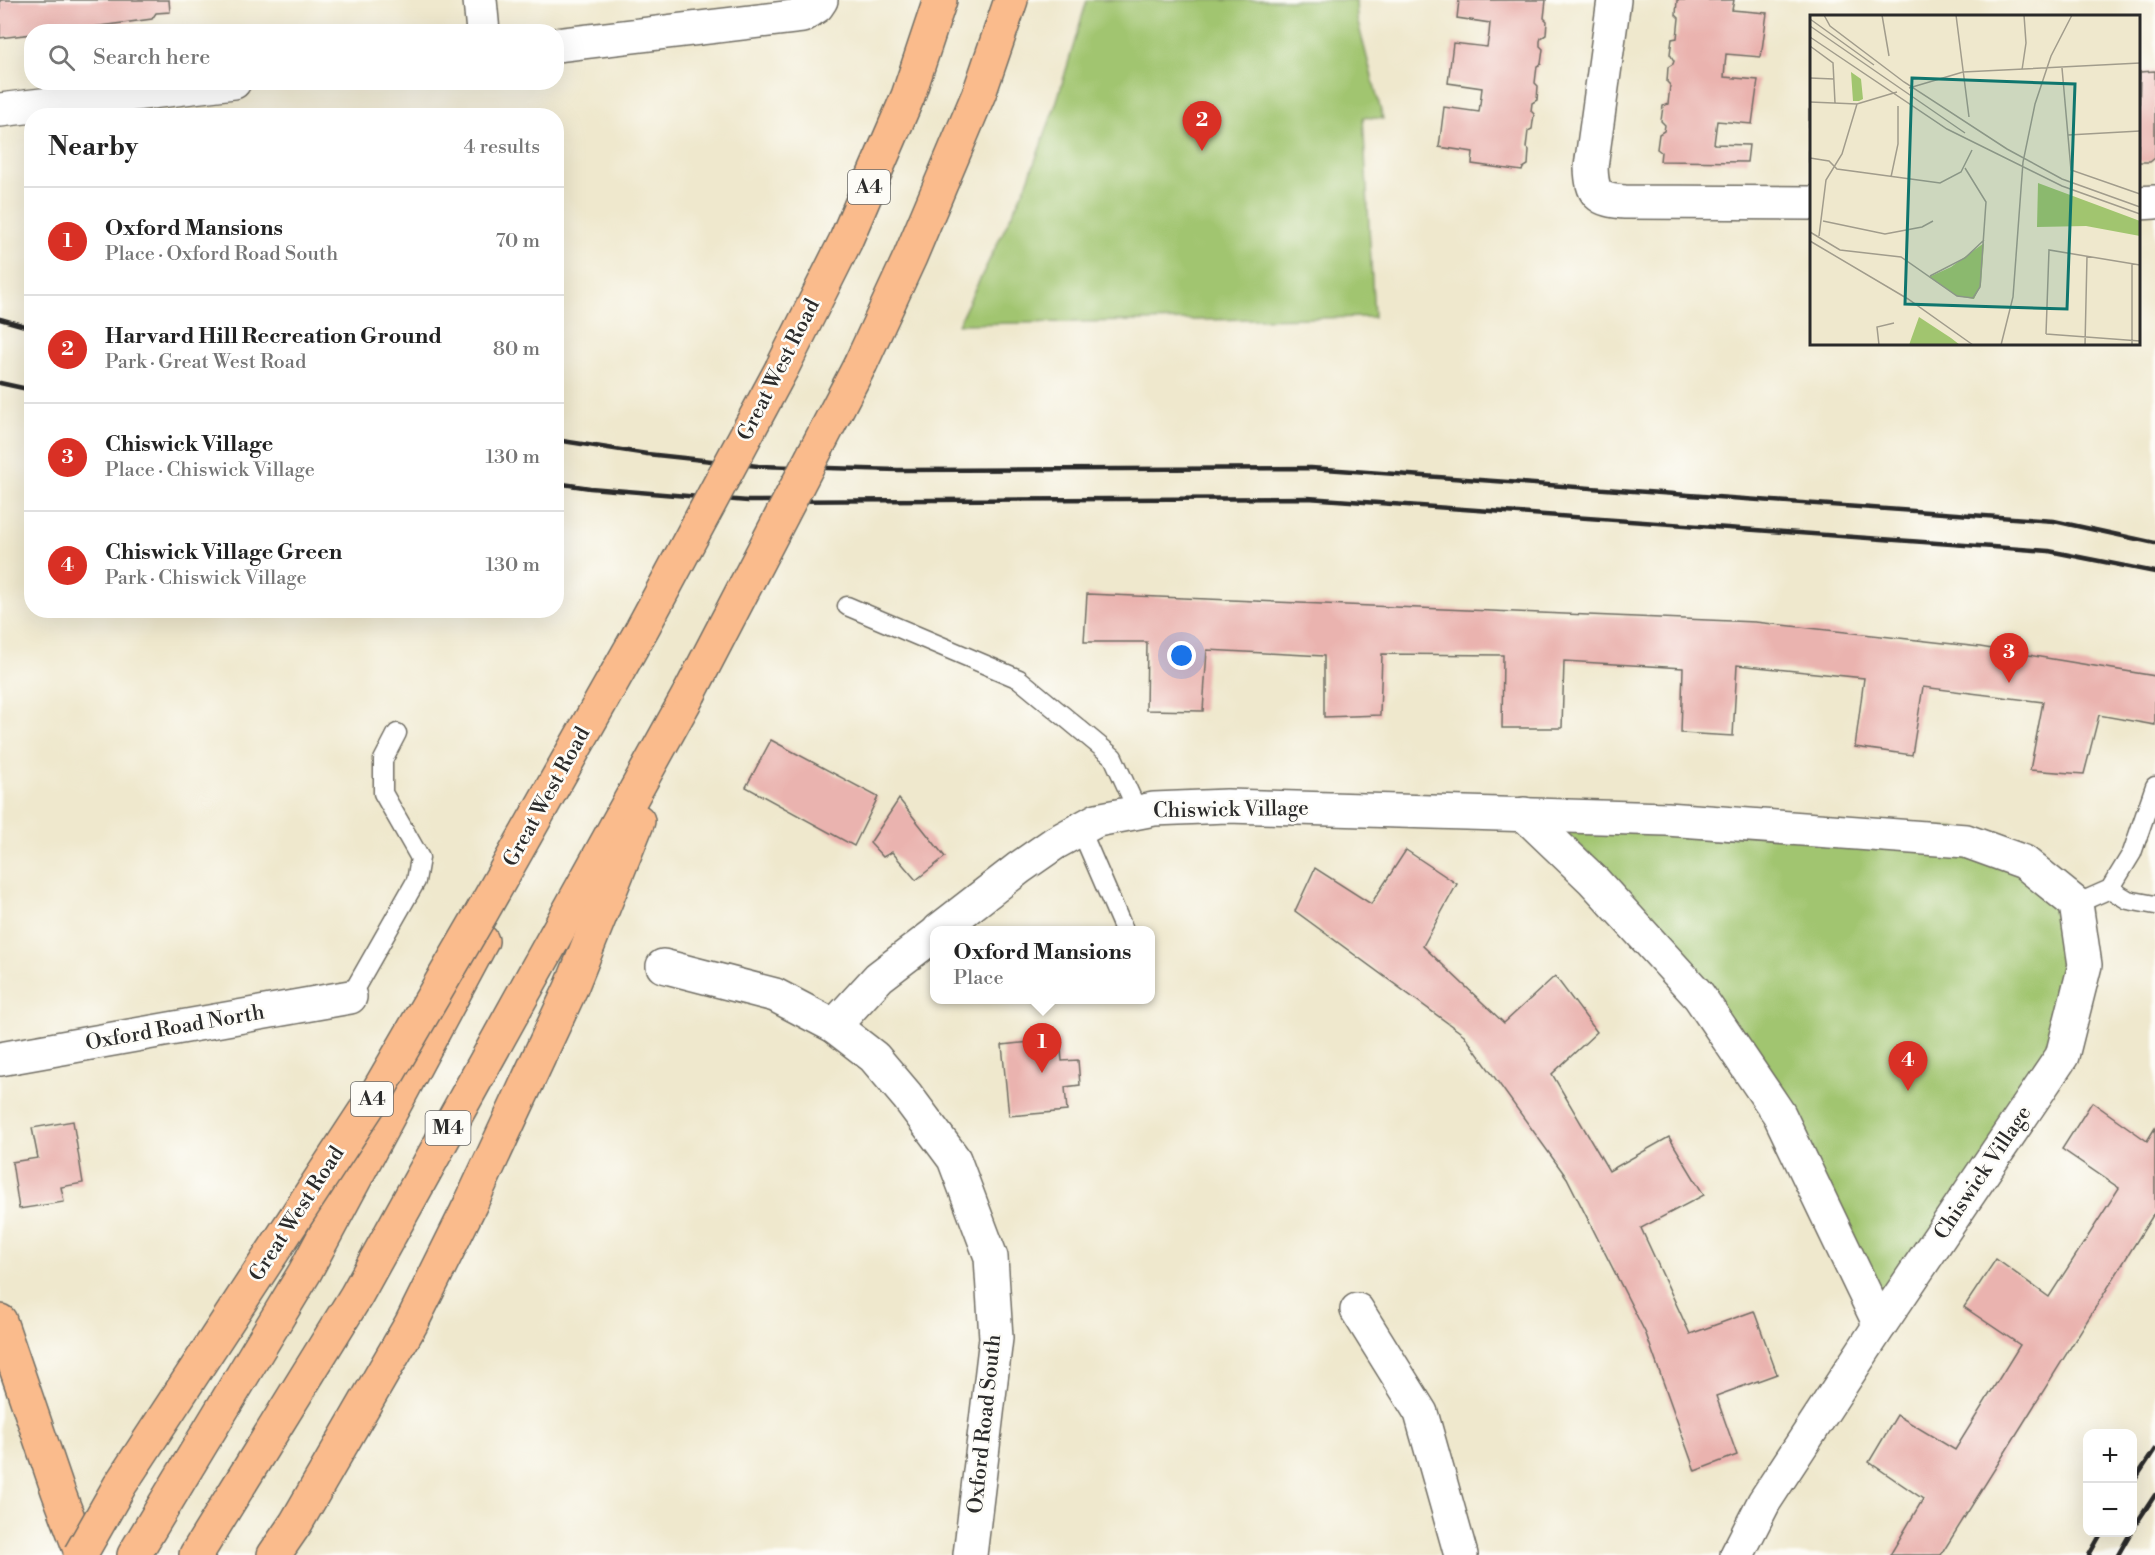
<!DOCTYPE html>
<meta charset="utf-8">
<style>
:root{--surface:#fff;--page:#f6f6f6;--text:#222;--muted:#767676;--line:#e0e0e0;--accent:#d93025}
body{margin:0;font-family:"Libre Bodoni",serif;background:var(--page);color:var(--text)}
.controls{position:absolute;right:18px;bottom:18px;display:grid;overflow:hidden;border-radius:12px;box-shadow:0 6px 24px #0002}
.controls button{width:54px;height:54px;display:grid;place-items:center;padding:0;border:0;border-bottom:2px solid var(--line);background:var(--surface);color:var(--text);font:30px sans-serif}
.you{position:absolute;left:1182px;top:656px;width:21px;height:21px;margin:-15px;border:4px solid #fff;border-radius:50%;background:#1a73e8;box-shadow:0 0 0 9px #1a73e833}
.badge{display:grid;place-items:center;width:39px;height:39px;border-radius:50%;background:var(--accent);color:#fff;font-size:20px;font-weight:700}
.pin{position:absolute;translate:-50% -50px;filter:drop-shadow(0 2px 3px #0008)}
.pin::after{content:'';position:absolute;top:32px;width:21px;height:18px;background:inherit;clip-path:polygon(0 0,100% 0,50% 100%)}
.popup{position:absolute;left:930px;top:926px;width:225px;height:78px;box-sizing:border-box;display:grid;place-content:center;border-radius:12px;background:var(--surface);filter:drop-shadow(0 2px 4px #0005);font-size:20px;white-space:nowrap;color:var(--muted)}
.popup b{font-size:22px;color:var(--text)}
.popup::after{content:'';position:absolute;left:50%;top:100%;margin-left:-12px;border:12px solid transparent;border-top-color:var(--surface)}
.list{margin:0;padding:0;list-style:none}
h2{display:flex;justify-content:space-between;align-items:center;height:78px;margin:0;padding:0 24px;font-size:26px}
h2 small{font-size:20px;font-weight:400;color:var(--muted)}
.list li{display:grid;grid-template-columns:39px 1fr auto;gap:18px;align-items:center;box-sizing:border-box;height:108px;padding:0 24px;border-top:2px solid var(--line)}
.list b{display:block;font-size:22px;white-space:nowrap}
.list p{margin:0;font-size:20px;white-space:nowrap;color:var(--muted)}
.list em{font-size:20px;font-style:normal;color:var(--muted)}
.icon{flex:none;width:33px;height:33px;fill:none;stroke:currentColor;stroke-width:2;stroke-linecap:round;stroke-linejoin:round}
.map{position:relative;flex:none;width:2155px;height:1555px;overflow:hidden}
.search{position:absolute;background:var(--surface);box-shadow:0 6px 24px #0002;left:24px;top:24px;width:540px;height:66px;display:flex;align-items:center;gap:15px;box-sizing:border-box;padding:0 21px;border-radius:24px;color:var(--muted);font-size:22px}
.panel{position:absolute;background:var(--surface);box-shadow:0 6px 24px #0002;left:24px;top:108px;width:540px;height:510px;border-radius:24px}
.map>svg:first-child{display:block}
</style>
<div class="map">
<svg width="2155" height="1555" viewBox="0 0 2155 1555">
<rect width="100%" height="100%" fill="#fdfcf7"/>
<filter id="ink" filterUnits="userSpaceOnUse"><feTurbulence type="fractalNoise" baseFrequency=".0167" numOctaves="2"/><feDisplacementMap in="SourceGraphic" scale="12" xChannelSelector="R" yChannelSelector="G"/><feConvolveMatrix kernelMatrix="1 2 1 2 8 2 1 2 1" color-interpolation-filters="sRGB"/></filter>
<filter id="wash" filterUnits="userSpaceOnUse"><feTurbulence type="fractalNoise" baseFrequency=".008" numOctaves="4" result="noise"/><feDisplacementMap in="SourceGraphic" scale="24" xChannelSelector="R" yChannelSelector="G"/><feGaussianBlur stdDeviation="1.35" result="paint"/><feColorMatrix in="noise" values="0 0 0 0 0 0 0 0 0 0 0 0 0 0 0 0 0 1.4 0 .05"/><feComposite in="paint" operator="in"/></filter>
<g filter="url(#wash)">
<rect width="100%" height="100%" fill="#efe8cd"/>
<g fill="#a1c56f" stroke="#66784d" stroke-width="1.5">
<path d="M1087,0h269l1,19 26,100 -20,-2 11,200 -416,7 69,-141 29,-79z"/>
<path d="M1551,820l403,8 134,67 -21,165 -179,266 -178,-330 -101,-123z"/>
</g>
<g id="blocks">
<g fill="#eab3af">
<path d="M0,0h169l1,12 -14,1 -4,6 -97,13h-23v2l-32,4z"/>
<path d="M1459,0h87l-2,18 3,3 -1,14 -5,3 -1,3v5l3,3 -2,15 -4,2 -2,17 3,3 -1,14 -5,3 -1,8 3,3 -2,15 -4,2 -2,17 3,2 -1,15 -5,3 -1,3 -50,-7 1,-12 -34,-5 5,-40 35,5 3,-24 -34,-5 5,-40 34,4 2,-13 1,-11 -33,-5z"/>
<path d="M1677,0h57l-2,10 35,3 -6,44 -35,-3 -2,23 34,3 -6,44 -35,-3 -3,23 35,1 -2,17 -87,-1 1,-9 -4,-3 2,-15 5,-3 1,-6 -4,-4 2,-15 5,-2 1,-9 1,-10 -3,-3 1,-15 5,-3 1,-3 -4,-7 2,-15 5,-1 2,-20 -3,-3z"/>
<path d="M2155,71v87l-5,4h-12l2,-90z"/>
<rect x="1809" y="110" width="3" height="52"/>
<path d="M1087,594l668,28 225,25 175,29v49l-56,-10 -15,59 -54,-4 13,-68 -120,-15 -11,68 -57,-8 9,-69 -127,-13 -4,71 -52,-3 2,-65 -119,-7 -2,67h-60l1,-73 -121,-1 -2,61 -56,2v-61l-117,-6 -4,61 -57,-1 1,-68h-63z"/>
<path d="M771,740l107,57 -24,49 -108,-59z"/>
<path d="M899,799l46,58 -29,23 -24,-28 -9,5 -13,-14z"/>
<path d="M1406,850l51,34 -34,62 81,77 51,-47 42,56 -45,42 57,97 60,-34 35,58 -63,33 49,106 64,-23 23,63 -61,22 21,59 -42,16 -49,-137 -79,-156 -103,-143 -169,-124 20,-43 56,36z"/>
<path d="M1060,1039l2,22 16,-1 2,25 -15,2 2,24 -58,5 -7,-71z"/>
<path d="M2092,1102l55,39 8,-13v84l-214,343h-51l33,-56 -54,-37 28,-47 58,35 65,-105 -56,-38 32,-48 53,38 70,-109 -57,-39z"/>
<path d="M73,1121l10,62 -22,4 3,15 -45,7 -7,-47 26,-4 -6,-30z"/>
</g>
</g>
</g>
<g filter="url(#ink)">
<use href="#blocks" fill-opacity="0" stroke="#706d64" stroke-width="1.5"/>
<g fill="none" stroke-linecap="round" stroke-linejoin="round">
<g stroke="#706d64" stroke-width="21">
<g id="lane">
<path d="M847,606l172,73 94,78 25,55"/>
<path d="M1080,828l44,102"/>
<path d="M2110,889l18,11 27,5"/>
<path d="M2076,904l34,-15 22,-36 23,-67"/>
<path d="M350,997l66,-116 4,-23 -37,-65v-33l14,-27"/>
</g>
</g>
<g stroke="#706d64" stroke-width="36">
<g id="street">
<path d="M480,0l3,32"/>
<path d="M1614,0l-23,167c1,28 7,33 34,35l187,1"/>
<path d="M556,45l246,-29 15,-10 4,-6"/>
<path d="M0,110l234,-28"/>
<path d="M2138,203l17,-1"/>
<path d="M1524,814l69,66 106,116 80,118 101,211"/>
<path d="M939,930l80,-62 36,-25 42,-23 57,-11 73,-3 440,13 299,22 58,21 52,42 9,61 -23,91 -182,269 -116,177 -27,53"/>
<path d="M663,966l112,29 59,31 40,31 33,39 47,63 37,98 5,81 -26,217"/>
<path d="M834,1026l45,-49 55,-42"/>
<path d="M0,1059l350,-62"/>
<path d="M1357,1310l64,103 40,142"/>
</g>
</g>
<g stroke="#706d64" stroke-width="36">
<path id="primary" d="M0,1321l58,170 24,64"/>
</g>
<g stroke="#706d64" stroke-width="36">
<g id="highway">
<path d="M861,363l49,-106 70,-166 31,-91"/>
<path d="M782,368l63,-126 63,-146 32,-96"/>
<path d="M134,1555l171,-283 177,-331"/>
<path d="M196,1555l160,-259 333,-602"/>
<path d="M274,1555l22,-32 115,-199 60,-121 100,-215 67,-167"/>
</g>
</g>
<use href="#lane" stroke="#fff" stroke-width="18"/>
<use href="#street" stroke="#fff" stroke-width="33"/>
<use href="#primary" stroke="#fabb8c" stroke-width="33"/>
<use href="#highway" stroke="#fabb8c" stroke-width="33"/>
<g stroke="#2b2b2b" stroke-width="4.5">
<path d="M0,319l32,9"/>
<path d="M0,383l32,7"/>
<path d="M556,440l91,14 111,12 140,4 413,-2 743,53 101,22"/>
<path d="M556,483l34,5 158,13 560,-3 741,53 106,21"/>
<path d="M2132,1484l23,-35"/>
<path d="M2132,1530l23,-35"/>
<path d="M2089,1555l13,-23"/>
<path d="M2118,1555l13,-23"/>
</g>
<g stroke="#706d64" stroke-width="36" stroke-linecap="butt">
<g id="highway-bridge">
<path d="M689,694l172,-331"/>
<path d="M80,1555l40,-70 258,-394 104,-179 160,-283 140,-261"/>
</g>
</g>
<use href="#highway-bridge" stroke="#fabb8c" stroke-width="33"/>
</g>
</g>
<g text-anchor="middle" dominant-baseline="central" stroke-width="5" stroke-linejoin="round" paint-order="stroke">
<g fill="#fdfcf7" stroke="#6a6a68" stroke-width="1.5">
<rect x="848" y="170" width="42" height="34" rx="4.5"/>
<rect x="351" y="1082" width="42" height="34" rx="4.5"/>
<rect x="425.5" y="1111" width="45" height="34" rx="4.5"/>
</g>
<g font-size="20" font-weight="bold" fill="#2b2b2b">
<text x="869" y="187">A4</text>
<text x="372" y="1099">A4</text>
<text x="448" y="1128">M4</text>
</g>
<g font-size="21" fill="#2b2b2b" stroke="#fdfcf7">
<text transform="translate(779 370) rotate(-63)">Great West Road</text>
<text transform="translate(547 797) rotate(-61)">Great West Road</text>
<text transform="translate(1231 810) rotate(-1)">Chiswick Village</text>
<text transform="translate(175 1028) rotate(-10)">Oxford Road North</text>
<text transform="translate(1983 1173) rotate(-56)">Chiswick Village</text>
<text transform="translate(297 1214) rotate(-57)">Great West Road</text>
<text transform="translate(985 1424) rotate(-84)">Oxford Road South</text>
</g>
</g>
<g transform="translate(1810 15)">
<rect width="330" height="330" fill="#efe8cd"/>
<path d="M41,57l10,7 2,20 -4,2h-6zM228,168l102,38v15l-54,-10 -49,1zM174,228l-3,42 -7,14 -17,-3 -28,-19 22,-10zM109,302l32,21 9,7h-51z" fill="#a1c56f"/>
<path fill="none" stroke="#a19c8c" stroke-width="1.5" d="M14,0l6,11 74,56 103,67 55,30 78,28M72,0l7,41M146,0l13,102M0,4l64,46M0,11l155,107M0,22l137,92 115,57 78,28M0,31l23,17 2,40M252,53l9,102 69,24M212,55l4,-27 -2,-28M0,63l24,1M99,73l54,-16 177,-9M0,87l47,2 40,-12M258,120l72,-4M0,143l19,3 8,8 103,14 21,-11 11,-22M81,162l7,-33v-38M13,206l62,13 37,-7 11,-6M0,217l30,18 61,7 56,39 16,2 7,-11 6,-85 -21,-34M9,221l7,-56 16,-26 15,-50M0,226l98,58 65,46M322,249v81M120,261l35,-18 19,-18M236,319l3,-84 91,15M236,319l94,7M69,330l-2,-18 17,-4M191,330l12,-48 10,-135 12,-58 16,-48 21,-41M275,330l2,-89"/>
<path fill="#0f766e" fill-opacity="0.15" stroke="#0f766e" stroke-width="3" d="M102,63l163,6 -8,225 -162,-5z"/>
<rect width="330" height="330" fill="none" stroke="#2b2b2b" stroke-width="3"/>
</g>
</svg>
<div class="controls">
<button>+</button>
<button>−</button>
</div>
<div class="you"></div>
<div class="pin badge" style="left:1042px;top:1073px">1</div>
<div class="popup"><b>Oxford Mansions</b>Place</div>
<div class="pin badge" style="left:1202px;top:151px">2</div>
<div class="pin badge" style="left:2009px;top:683px">3</div>
<div class="pin badge" style="left:1908px;top:1091px">4</div>
<div class="search"><svg class="icon" aria-label="search" viewBox="0 0 24 24"><circle cx="10" cy="10" r="6"/><path d="M15 15l6 6"/></svg>Search here</div>
<section class="panel">
<h2>Nearby<small>4 results</small></h2>
<ul class="list">
<li><span class="badge">1</span><div><b>Oxford Mansions</b><p>Place · Oxford Road South</p></div><em>70 m</em></li>
<li><span class="badge">2</span><div><b>Harvard Hill Recreation Ground</b><p>Park · Great West Road</p></div><em>80 m</em></li>
<li><span class="badge">3</span><div><b>Chiswick Village</b><p>Place · Chiswick Village</p></div><em>130 m</em></li>
<li><span class="badge">4</span><div><b>Chiswick Village Green</b><p>Park · Chiswick Village</p></div><em>130 m</em></li>
</ul>
</section>
</div>
